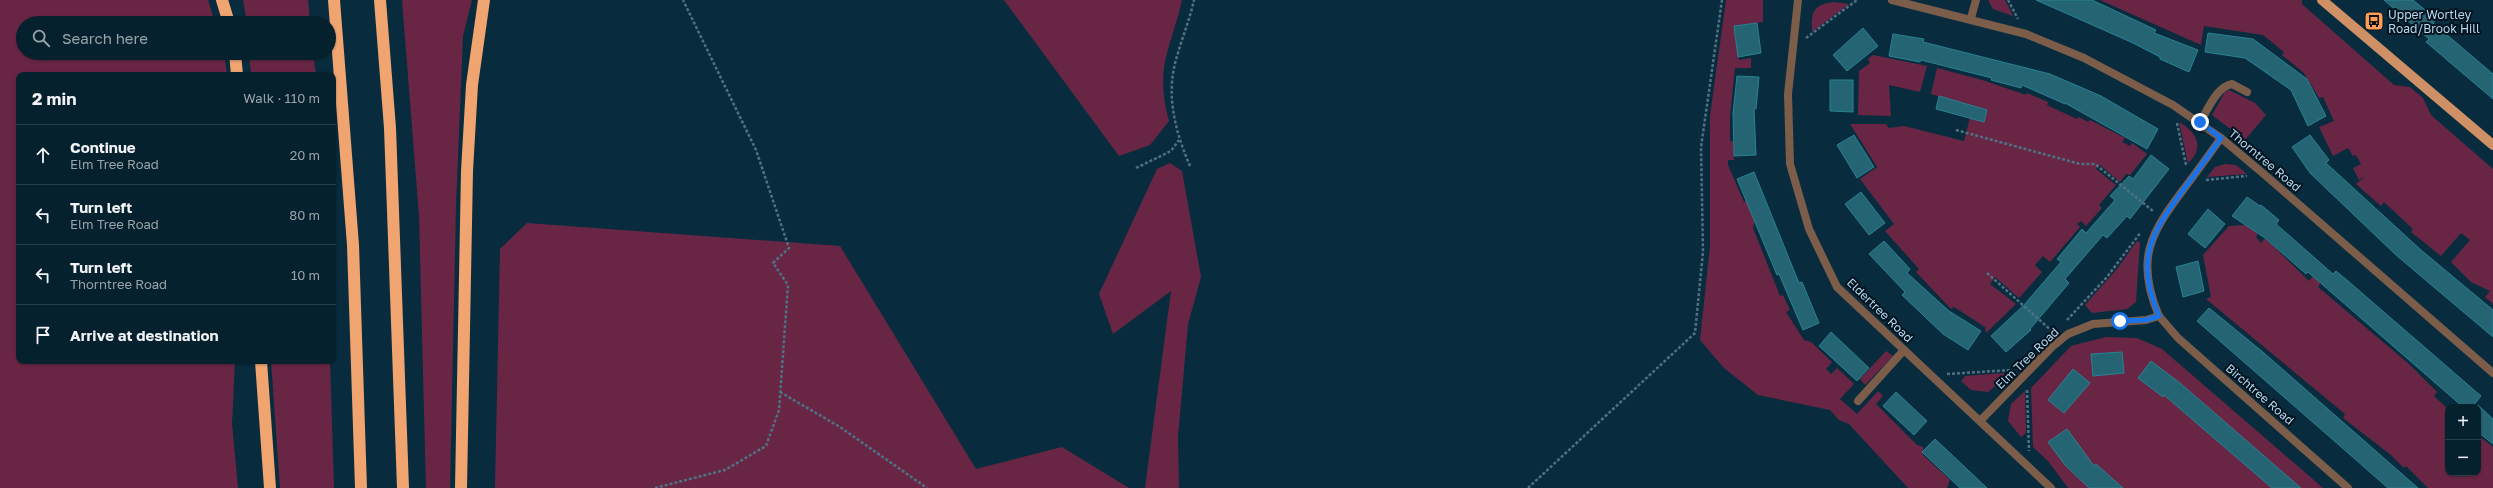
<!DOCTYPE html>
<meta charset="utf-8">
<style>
:root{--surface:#06212e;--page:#142e3a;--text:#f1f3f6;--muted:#98a3aa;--line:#273e4a}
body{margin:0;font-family:"Golos Text",sans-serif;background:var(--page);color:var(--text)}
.controls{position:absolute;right:12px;bottom:12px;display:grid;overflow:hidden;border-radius:8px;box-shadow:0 1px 3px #0004}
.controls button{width:36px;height:36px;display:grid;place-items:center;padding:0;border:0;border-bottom:1px solid var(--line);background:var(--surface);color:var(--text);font:20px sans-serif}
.stop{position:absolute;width:12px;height:12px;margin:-9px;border:3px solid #1a73e8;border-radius:50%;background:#fff}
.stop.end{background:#1a73e8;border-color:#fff;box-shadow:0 1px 4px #0008}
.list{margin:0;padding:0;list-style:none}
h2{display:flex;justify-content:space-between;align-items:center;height:52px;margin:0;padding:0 16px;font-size:17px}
h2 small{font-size:13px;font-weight:400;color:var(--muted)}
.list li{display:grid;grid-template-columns:26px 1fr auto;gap:12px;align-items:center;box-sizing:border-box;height:60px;padding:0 16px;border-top:1px solid var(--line)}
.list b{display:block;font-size:15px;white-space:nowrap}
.list p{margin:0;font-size:13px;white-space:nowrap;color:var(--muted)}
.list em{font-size:13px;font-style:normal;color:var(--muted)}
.icon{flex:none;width:22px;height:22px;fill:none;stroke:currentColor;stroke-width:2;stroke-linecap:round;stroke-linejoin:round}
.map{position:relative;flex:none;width:2493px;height:488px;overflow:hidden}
.search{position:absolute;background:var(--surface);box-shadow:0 1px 3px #0004;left:16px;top:16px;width:320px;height:44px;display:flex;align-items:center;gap:10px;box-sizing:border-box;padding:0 14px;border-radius:22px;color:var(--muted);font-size:15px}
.panel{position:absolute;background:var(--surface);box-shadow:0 1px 3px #0004;left:16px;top:72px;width:320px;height:292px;border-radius:8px}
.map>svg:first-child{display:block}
</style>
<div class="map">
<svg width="2493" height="488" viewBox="0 0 2493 488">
<rect width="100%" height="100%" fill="#082c3e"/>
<g fill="#692644">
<path d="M0,0h208l7,23h-192v30h201l3,22h-208v286h216l-3,63 6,64h-238z"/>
<path d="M243,0h65l2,23h-63z"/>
<path d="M402,0h70l-9,36 -7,170 -6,282h-24l-7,-272z"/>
<path d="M1004,0h178c-11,49 -28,67 -13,121l-19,24 -31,11z"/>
<path d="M1726,0h37v22l-29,4 5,34 12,-2v10h-16l-5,48v25h3l1,19h-6v5l16,37 3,-1 8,19 -2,8 27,68 3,-1 7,15 -4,2 18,28 7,2 21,20 -6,7 5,5 6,-6 17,16 -14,15 17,15 21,-23 5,5 -7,8 41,41 6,2v8l27,25 -3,8h-39l-59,-64 -10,-4 -9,-10 -72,-15 -34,-27 -24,-28 10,-94v-130z"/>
<path d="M1988,0h17l8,16 -20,-7z"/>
<path d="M2100,0h202v4l92,81 16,2 13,11 8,17 62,54v135l-8,-7 5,-6 -19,-9 -20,-20 19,-22 -9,-7 -20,23 -30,-24 2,-3 -29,-27 -3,4 -25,-22 10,-8 -7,4 -6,-12 8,-4 -5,-9 -3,1 -5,-8 -15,8 -14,-29 15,-6 -11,-24 -4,1 -15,-25 -22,-18 2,-3 -21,-17 -59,-9 -3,19z"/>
<path d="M1834,2l15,2 -37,28c-1,-21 1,-27 22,-30z"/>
<path d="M249,53h64l3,22h-65z"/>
<path d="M1873,55l54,11 -7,26 -31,-7 2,31 -33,-1 1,-44 11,-8 -2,-4z"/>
<path d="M1937,68l45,12 44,15 1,-2 21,9 -1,3 30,14 2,-2 9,5 2,-2 35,18 -3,4 8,4 2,-3 15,11 -17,21 -4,-1 -6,8 -20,-17 -4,4 20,16 -17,20 3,3 -16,18 -5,-5 -4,3 3,3 -30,35 -7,-6 -8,9 7,7 -23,26 -24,-21 -5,7 26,20 -30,29 -1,-6 -31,-20 -3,2 -35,-37 3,-3 -34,-38 9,-7 -34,-45 17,-12 -27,-43h36l3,4 15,-2 60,15 9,-35 -42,-12z"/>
<path d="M2229,90l26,13 11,12 -21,25 -33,-25 13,-23z"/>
<path d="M2179,122c18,10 26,26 9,41z"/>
<path d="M1170,163l12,8 19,106 -13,47 -10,113 1,51h-34l26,-197 -58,43 -14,-40 58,-125z"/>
<path d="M2225,164l11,1 11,9 -40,3 8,-10z"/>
<path d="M527,223l313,23 136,223 86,-22 67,41h-634l5,-239z"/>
<path d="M2246,225l12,9 -2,3 5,6 4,-5 44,43 4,-5 8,6 -3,5 91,77 28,28 -3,4 14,13v64h30v-38l15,12v41h-65l-22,-22 -2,2 -13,-13 -48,-37 2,-4 -139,-115 5,-2 -8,-42 26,-29z"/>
<path d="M2137,241l3,1 -4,60 -9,7 -35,4 -7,-8 32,-36z"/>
<path d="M2106,337l31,1 25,11 161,139h-255l-20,-27 -15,-14 -2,-59 40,-42z"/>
<path d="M1886,351l7,5 -28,29 -5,-6z"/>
<path d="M271,361h59l4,127h-54z"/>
<path d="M2004,373l1,5 -17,14 -17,-2 -10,-9 4,-5z"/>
<path d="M2025,391l1,42 -5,4 -13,-16 3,-17z"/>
</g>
<g fill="#256573" stroke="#298194">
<path d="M2036,0h56l64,30 -2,3 44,17 -9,22 -29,-13v-2l-27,-14z"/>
<path d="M2384,0h29l23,19 -3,4 60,51v25l-67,-57 3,-3z"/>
<path d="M1757,23l4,30 -23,4 -4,-31z"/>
<path d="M1863,28l15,18 -31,25 -14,-16z"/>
<path d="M2208,33l45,6 54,40 19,37 -18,10 -17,-36 -46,-32 -40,-6z"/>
<path d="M1893,34l31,5 -1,3 127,32 51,22 57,33 -11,20 -82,-46v1l-43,-19 -1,3 -30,-8 1,-2 -71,-18 -1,2 -31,-6z"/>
<path d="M1737,76l22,1 -3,32h-2l2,46 -22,1 -1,-43z"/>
<path d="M1830,80h23v32l-23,-1z"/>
<path d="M1939,96l48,14 -3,12 -48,-13z"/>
<path d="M1854,135l20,32 -17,11 -20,-33z"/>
<path d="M2310,135l19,25 -3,3 95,87 72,60v27l-97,-82 -86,-82 -18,-26z"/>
<path d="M2151,155l18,14 -39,50 -3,-3 -20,22 -4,-3 -38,44 4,4 -39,46 1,1 -25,22 -15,-16 33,-31 37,-43 -4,-3 25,-30 4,4 29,-33 -5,-4 19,-20 4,3z"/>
<path d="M1754,172l45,111 3,-1 17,41 -16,7 -24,-56 -2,1 -40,-96z"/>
<path d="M1861,192l24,31 -16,12 -24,-31z"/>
<path d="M2247,197l13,9 1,-1 18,15 -3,4 57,50 3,-3 12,10 133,115 -9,11h-9l-155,-135 -2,2 -41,-36 -33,-22z"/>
<path d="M2208,209l17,15 -20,24 -17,-14z"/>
<path d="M1884,241l26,28 -3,4 42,38 32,20 -13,19 -25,-16 -41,-39 3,-3 -36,-38z"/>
<path d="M2198,261l6,30 -21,6 -7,-30z"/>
<path d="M2209,308l55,45 154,135h-30l-33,-29 -158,-138z"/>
<path d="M1831,332l38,36 -12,13 -38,-35z"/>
<path d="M2122,352l2,21 -31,3 -2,-22z"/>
<path d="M2151,361l29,22 121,105h-29l-108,-93 -1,2 -25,-19z"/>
<path d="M2073,369l17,14 -26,30 -16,-13z"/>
<path d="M1896,392l31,29 -13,14 -31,-29z"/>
<path d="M2478,405l15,14v25l-15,-12z"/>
<path d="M2067,429l27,37 2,-2 27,24h-34l-24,-23 -17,-23z"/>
<path d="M1935,439l16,15 36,34h-27l-38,-36z"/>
</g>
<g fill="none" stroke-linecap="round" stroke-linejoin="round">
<g stroke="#4f7183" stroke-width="2.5" stroke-dasharray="3 2" stroke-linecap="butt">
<path d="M2008,0l10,19"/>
<path d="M1806,38l51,-38"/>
<path d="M2177,123l9,42"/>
<path d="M1956,130l124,34h15l58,47"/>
<path d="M1190,166c-13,-30 -23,-65 -16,-98 5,-23 15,-45 20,-68"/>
<path d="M1136,168l35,-17 8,-11"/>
<path d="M2206,180l41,-4"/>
<path d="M1987,273l66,59"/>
<path d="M2067,320l40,-43 34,-45"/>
<path d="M1947,374l65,-4"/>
<path d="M2027,390l2,61"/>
<path d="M780,392l60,35 87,61"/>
<path d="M655,488l70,-18 41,-24 13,-36 9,-125 -15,-22 16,-15 -33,-98 -73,-150"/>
<path d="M1528,488l167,-155 8,-81 -2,-105 21,-147"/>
</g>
<g stroke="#7c5d49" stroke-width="8">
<path d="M2200,122c8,-12 16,-35 32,-38l15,8"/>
<path d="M1858,401l46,-51"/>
</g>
<g stroke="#7c5d49" stroke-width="8">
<path d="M1798,0l-10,94 2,70 19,65 28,58 214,201"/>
<path d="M1892,0l134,34 58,24 89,47 48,33 44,37 228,198"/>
<path d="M1971,18l5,-18"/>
<path d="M2159,316l19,22 170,150"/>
<path d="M1981,420l71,-73 16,-13 25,-10 53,-4 13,-4c-24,-56 -9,-82 24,-126 13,-17 25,-34 38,-52"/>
</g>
<path stroke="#cf9065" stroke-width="10" d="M2322,0l171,145"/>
<g stroke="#f0a470" stroke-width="12">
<path d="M222,0l7,23"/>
<path d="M334,0l19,245 8,243"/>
<path d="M380,0l10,128 13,360"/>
<path d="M235,53l2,22"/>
<path d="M261,361l9,127"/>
<path d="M461,488l6,-317 5,-86 12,-85"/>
</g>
</g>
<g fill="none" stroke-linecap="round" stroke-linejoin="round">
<path stroke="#1a73e8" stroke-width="5" d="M2120,321l26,-1 13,-4c-24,-56 -9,-81 24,-126 13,-17 25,-34 38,-52l-21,-16"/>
</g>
<defs>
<g id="bus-square" transform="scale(1)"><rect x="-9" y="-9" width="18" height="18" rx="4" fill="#fd9c55" stroke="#001321"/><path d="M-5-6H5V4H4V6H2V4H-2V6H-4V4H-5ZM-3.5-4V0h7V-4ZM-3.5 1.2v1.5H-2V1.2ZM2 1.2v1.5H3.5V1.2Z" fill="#111"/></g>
</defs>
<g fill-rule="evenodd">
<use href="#bus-square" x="2374" y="21"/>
</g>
<g text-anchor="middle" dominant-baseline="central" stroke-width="4" stroke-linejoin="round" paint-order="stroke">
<g font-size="12" fill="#b8d7ea" stroke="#001321" text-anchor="start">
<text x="2388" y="14">Upper Wortley<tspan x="2388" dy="14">Road/Brook Hill</tspan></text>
</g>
<g font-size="12" fill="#b8d7ea" stroke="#001321">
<text transform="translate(2265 160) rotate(40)">Thorntree Road</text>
<text transform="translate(1880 310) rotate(44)">Eldertree Road</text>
<text transform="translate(2027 358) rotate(-44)">Elm Tree Road</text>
<text transform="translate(2260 394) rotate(41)">Birchtree Road</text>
</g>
</g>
</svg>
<div class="controls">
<button>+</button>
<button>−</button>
</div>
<div class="stop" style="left:2120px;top:321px"></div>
<div class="stop end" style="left:2200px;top:122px"></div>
<div class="search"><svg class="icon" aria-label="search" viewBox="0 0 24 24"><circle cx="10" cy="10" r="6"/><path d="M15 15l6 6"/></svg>Search here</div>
<section class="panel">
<h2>2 min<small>Walk · 110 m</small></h2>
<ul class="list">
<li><svg class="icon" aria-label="ahead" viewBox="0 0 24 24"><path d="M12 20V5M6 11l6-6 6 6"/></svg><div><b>Continue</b><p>Elm Tree Road</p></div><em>20 m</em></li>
<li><svg class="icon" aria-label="left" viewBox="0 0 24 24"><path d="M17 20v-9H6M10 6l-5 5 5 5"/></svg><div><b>Turn left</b><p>Elm Tree Road</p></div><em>80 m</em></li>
<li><svg class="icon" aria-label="left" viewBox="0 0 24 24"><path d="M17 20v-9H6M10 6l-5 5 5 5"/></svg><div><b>Turn left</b><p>Thorntree Road</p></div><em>10 m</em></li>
<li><svg class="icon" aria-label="arrive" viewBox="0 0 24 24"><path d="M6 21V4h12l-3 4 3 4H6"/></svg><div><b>Arrive at destination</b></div></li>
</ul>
</section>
</div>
